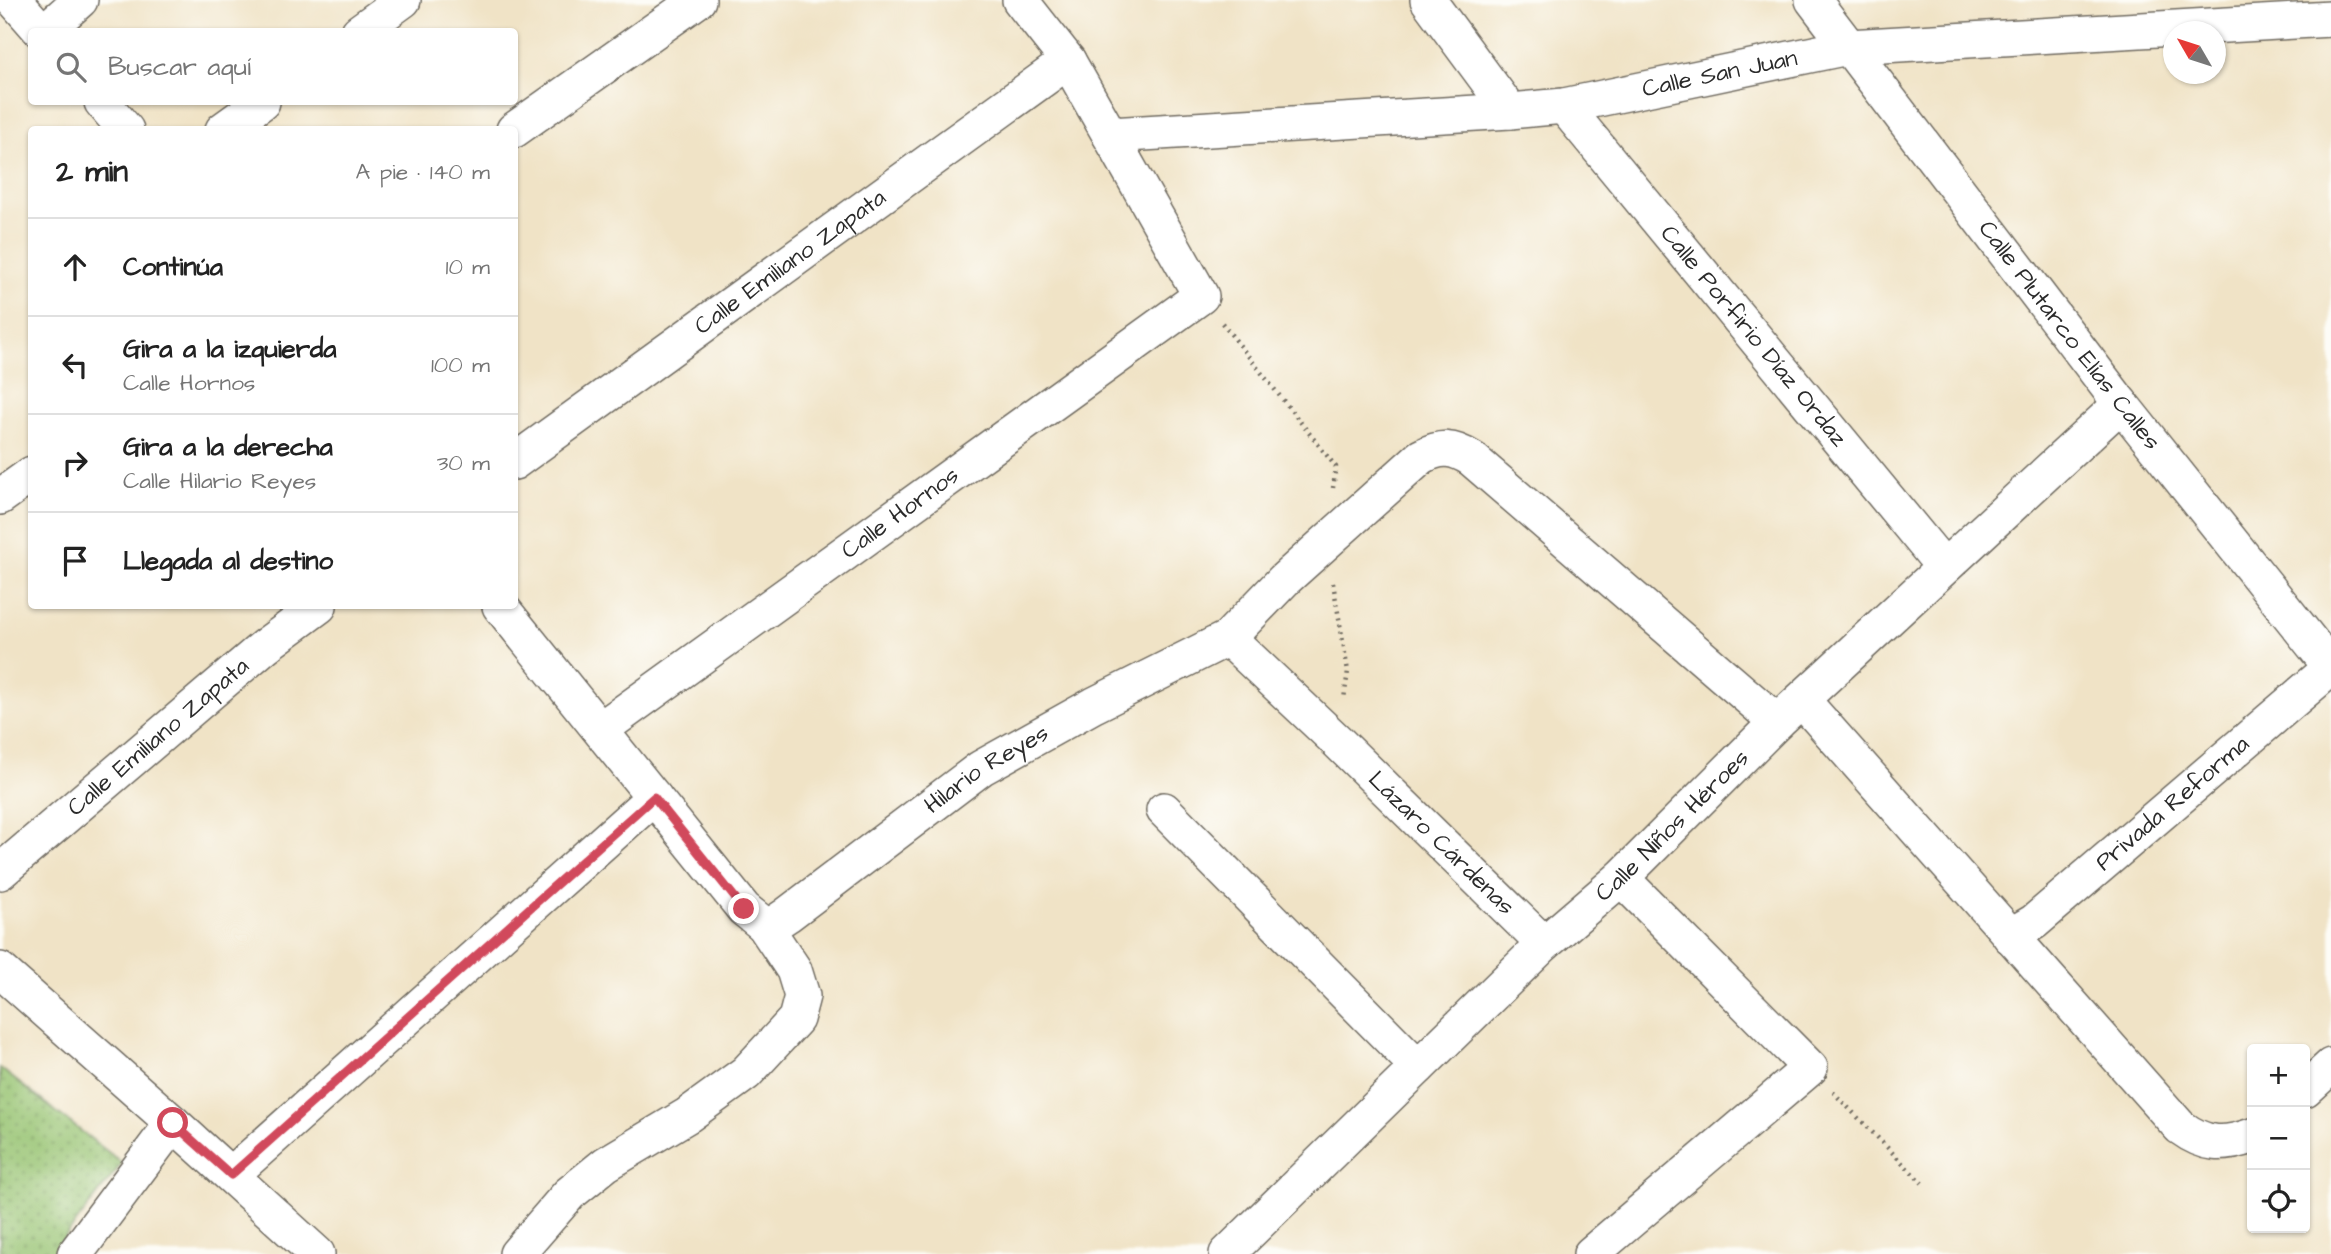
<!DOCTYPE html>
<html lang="es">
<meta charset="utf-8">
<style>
:root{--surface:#fff;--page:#f2f2f2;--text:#222;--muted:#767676;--line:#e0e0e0}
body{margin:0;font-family:"Architects Daughter",sans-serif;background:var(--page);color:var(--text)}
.controls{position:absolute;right:21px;bottom:21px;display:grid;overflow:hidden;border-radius:7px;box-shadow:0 2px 5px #0004}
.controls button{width:63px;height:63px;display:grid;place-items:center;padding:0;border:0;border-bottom:2px solid var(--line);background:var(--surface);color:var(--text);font:35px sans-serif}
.compass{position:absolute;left:2163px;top:21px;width:63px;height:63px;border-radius:50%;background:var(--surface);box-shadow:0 2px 5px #0004;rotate:309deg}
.stop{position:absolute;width:21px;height:21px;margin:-16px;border:5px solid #d1495b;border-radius:50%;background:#fff}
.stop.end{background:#d1495b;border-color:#fff;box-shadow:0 2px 7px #0008}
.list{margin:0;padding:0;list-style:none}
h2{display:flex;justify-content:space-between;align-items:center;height:91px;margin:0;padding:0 28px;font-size:30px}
h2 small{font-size:23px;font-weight:400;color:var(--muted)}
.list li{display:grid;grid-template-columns:46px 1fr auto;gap:21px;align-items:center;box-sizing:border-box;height:98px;padding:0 28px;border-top:2px solid var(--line)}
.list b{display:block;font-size:26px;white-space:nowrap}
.list p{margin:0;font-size:23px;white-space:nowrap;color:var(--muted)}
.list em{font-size:23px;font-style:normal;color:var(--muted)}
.icon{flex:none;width:38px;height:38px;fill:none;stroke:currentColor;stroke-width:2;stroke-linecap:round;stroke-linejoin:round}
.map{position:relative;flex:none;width:2331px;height:1254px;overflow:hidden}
.search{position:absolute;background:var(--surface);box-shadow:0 2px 5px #0004;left:28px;top:28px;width:490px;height:77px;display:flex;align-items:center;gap:18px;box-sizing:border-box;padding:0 24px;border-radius:7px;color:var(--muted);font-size:26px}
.panel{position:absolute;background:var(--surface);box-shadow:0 2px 5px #0004;left:28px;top:126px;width:490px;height:483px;border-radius:7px}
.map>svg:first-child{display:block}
</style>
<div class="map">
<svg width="2331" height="1254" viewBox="0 0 2331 1254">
<defs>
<pattern id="grass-dots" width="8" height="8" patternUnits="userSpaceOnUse" patternTransform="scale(1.75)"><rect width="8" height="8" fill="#96c371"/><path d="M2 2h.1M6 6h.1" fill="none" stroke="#7b9f5d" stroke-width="1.8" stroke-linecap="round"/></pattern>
</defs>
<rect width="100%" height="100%" fill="#fdfcf7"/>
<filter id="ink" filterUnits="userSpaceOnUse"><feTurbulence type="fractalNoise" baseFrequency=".0143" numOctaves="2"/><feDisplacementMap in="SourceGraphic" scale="14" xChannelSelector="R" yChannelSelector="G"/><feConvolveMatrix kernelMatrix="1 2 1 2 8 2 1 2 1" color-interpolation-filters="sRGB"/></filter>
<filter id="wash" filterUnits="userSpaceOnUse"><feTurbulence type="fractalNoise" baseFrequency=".00686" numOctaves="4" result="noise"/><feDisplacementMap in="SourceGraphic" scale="28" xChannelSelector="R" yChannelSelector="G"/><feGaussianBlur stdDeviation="1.57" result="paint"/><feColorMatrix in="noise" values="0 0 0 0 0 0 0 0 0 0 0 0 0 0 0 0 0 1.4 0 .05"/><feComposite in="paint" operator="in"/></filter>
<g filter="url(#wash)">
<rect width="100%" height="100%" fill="#f0e3c6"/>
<path fill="url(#grass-dots)" stroke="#60774e" stroke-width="2" d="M0,1068l122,95 -70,91h-52z"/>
</g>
<g filter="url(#ink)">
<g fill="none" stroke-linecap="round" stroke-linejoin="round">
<g stroke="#706b61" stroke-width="38">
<g id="minor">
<path d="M14,0l28,32"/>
<path d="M1428,0l82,111"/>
<path id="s1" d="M1813,0l308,404 210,263"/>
<path d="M44,32l36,-32"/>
<path d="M359,32l44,-32"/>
<path d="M102,102l24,28"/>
<path id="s2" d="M1564,106l379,460"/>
<path d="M223,130l39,-28"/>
<path d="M514,130l184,-130"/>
<path id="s3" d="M1110,135l400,-24 54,-5 284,-59 483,-28"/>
<path id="s4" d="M514,462l554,-401"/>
<path d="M0,497l32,-23"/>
<path d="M500,606l244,303 20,16 30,45 8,26 -6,23 -50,54 -58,42 -82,49 -37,30 -52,60"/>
<path id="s5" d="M1228,638l109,103 207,203"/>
<path d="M1802,700l378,427c26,19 43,19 72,9"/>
<path id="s6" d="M601,729l600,-433 -133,-235 -48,-61"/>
<path d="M1164,810l254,257"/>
<path id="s7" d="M0,872l265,-226 54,-40"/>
<path id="s8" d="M764,925l11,-2 12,-8 194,-147 113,-63 134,-67 56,-58 137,-123c20,-11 32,-10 51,2l305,263"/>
<path id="s9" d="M2010,936l24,-14 297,-254"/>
<path d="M0,970l173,153 144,131"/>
<path d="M2305,1090l26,-24"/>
<path d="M231,1175l423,-378"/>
<path d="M75,1254l98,-131"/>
<path id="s10" d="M1227,1254l317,-310 77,-66 156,-156 344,-318"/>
<path d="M1591,1254l219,-186 -189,-190"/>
</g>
</g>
<g stroke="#706b61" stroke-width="4.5" stroke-dasharray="2 5" stroke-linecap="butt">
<path d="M1222,323l114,144 -3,21"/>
<path d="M1333,583l15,88 -4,28"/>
<path d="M1833,1092l89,91"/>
</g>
<use href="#minor" stroke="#fff" stroke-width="35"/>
</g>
</g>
<g fill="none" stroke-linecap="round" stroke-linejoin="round" filter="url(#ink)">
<path stroke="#d1495b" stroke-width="9" d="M173,1123l58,52 423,-378 90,112"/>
</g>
<g text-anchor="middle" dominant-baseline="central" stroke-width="6" stroke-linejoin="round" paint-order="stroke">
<g font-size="24" fill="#2b2b2b" stroke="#fdfcf7">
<text stroke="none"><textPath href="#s3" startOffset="614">Calle San Juan</textPath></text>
<text stroke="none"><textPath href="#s4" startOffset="341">Calle Emiliano Zapata</textPath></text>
<text stroke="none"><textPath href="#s1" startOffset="422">Calle Plutarco Elías Calles</textPath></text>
<text stroke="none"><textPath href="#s2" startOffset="298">Calle Porfirio Díaz Ordaz</textPath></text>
<text stroke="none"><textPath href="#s6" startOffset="369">Calle Hornos</textPath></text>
<text stroke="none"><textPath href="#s7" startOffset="208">Calle Emiliano Zapata</textPath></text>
<text stroke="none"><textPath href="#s8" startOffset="273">Hilario Reyes</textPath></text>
<text stroke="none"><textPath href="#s9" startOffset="210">Privada Reforma</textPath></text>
<text stroke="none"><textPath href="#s10" startOffset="618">Calle Niños Héroes</textPath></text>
<text stroke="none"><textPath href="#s5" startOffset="296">Lázaro Cárdenas</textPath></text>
</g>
</g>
</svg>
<div class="controls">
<button>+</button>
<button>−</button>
<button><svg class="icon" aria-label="locate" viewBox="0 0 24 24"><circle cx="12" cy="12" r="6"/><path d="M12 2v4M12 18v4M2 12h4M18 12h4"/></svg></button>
</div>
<svg class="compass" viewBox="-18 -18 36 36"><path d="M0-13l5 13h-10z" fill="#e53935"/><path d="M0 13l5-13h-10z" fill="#767676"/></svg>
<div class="stop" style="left:173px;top:1123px"></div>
<div class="stop end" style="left:744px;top:909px"></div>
<div class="search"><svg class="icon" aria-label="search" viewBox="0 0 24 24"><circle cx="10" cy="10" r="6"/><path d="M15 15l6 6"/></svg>Buscar aquí</div>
<section class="panel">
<h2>2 min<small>A pie · 140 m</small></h2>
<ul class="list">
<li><svg class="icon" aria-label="ahead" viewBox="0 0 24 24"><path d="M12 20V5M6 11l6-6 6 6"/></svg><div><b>Continúa</b></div><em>10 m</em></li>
<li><svg class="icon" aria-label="left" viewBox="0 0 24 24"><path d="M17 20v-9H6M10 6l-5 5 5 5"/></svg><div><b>Gira a la izquierda</b><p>Calle Hornos</p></div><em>100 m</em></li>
<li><svg class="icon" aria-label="right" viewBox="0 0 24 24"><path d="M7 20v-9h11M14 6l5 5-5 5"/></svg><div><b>Gira a la derecha</b><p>Calle Hilario Reyes</p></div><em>30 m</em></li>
<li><svg class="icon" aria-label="arrive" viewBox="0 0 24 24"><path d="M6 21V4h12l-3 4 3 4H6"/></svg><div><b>Llegada al destino</b></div></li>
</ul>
</section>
</div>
